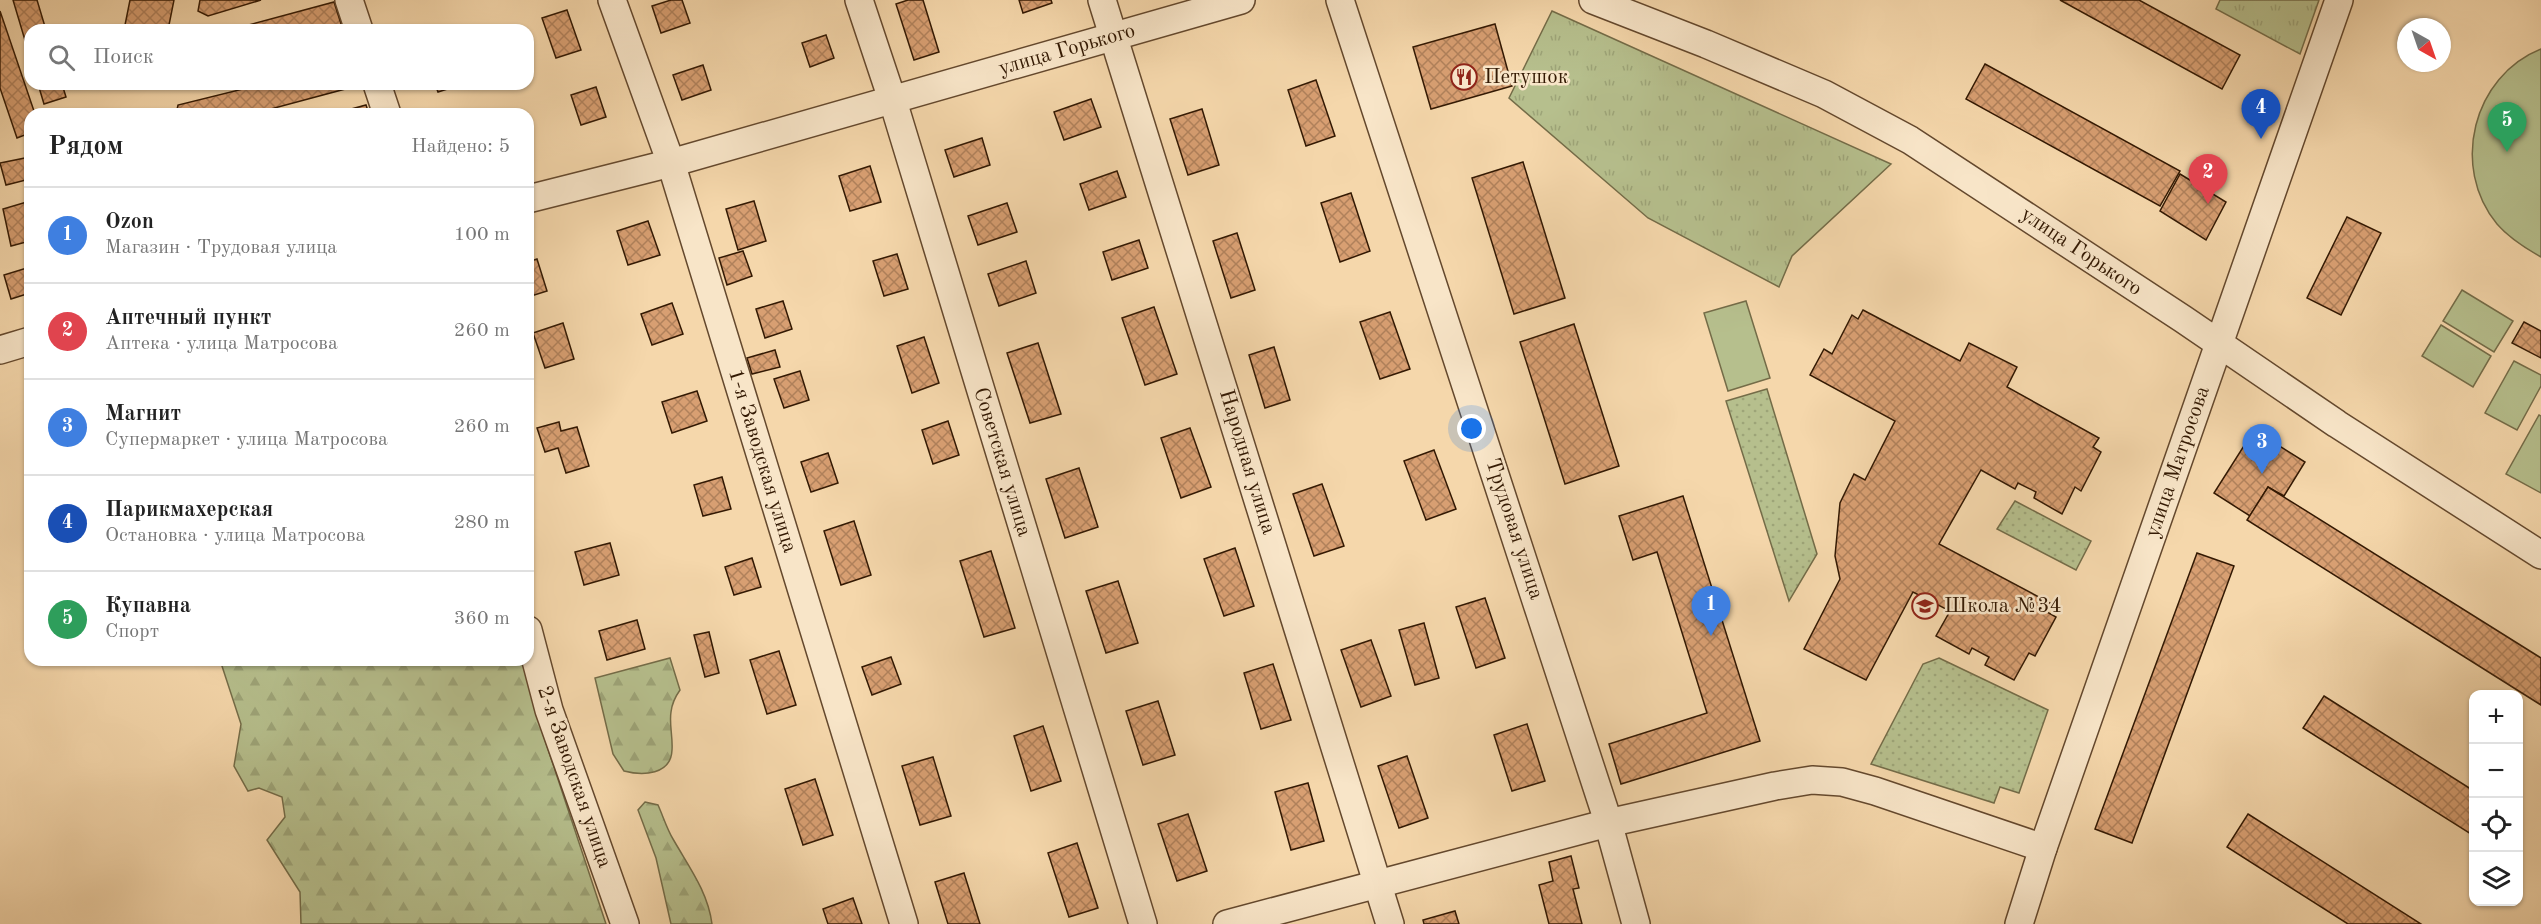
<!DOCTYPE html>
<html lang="ru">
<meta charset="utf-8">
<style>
:root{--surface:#fff;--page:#f2f2f2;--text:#222;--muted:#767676;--line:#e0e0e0;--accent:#1a73e8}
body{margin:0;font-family:"Old Standard TT",serif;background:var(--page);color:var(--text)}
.controls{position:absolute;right:18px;bottom:18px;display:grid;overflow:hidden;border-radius:12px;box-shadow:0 2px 4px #0004}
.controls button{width:54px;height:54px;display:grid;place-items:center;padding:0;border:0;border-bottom:2px solid var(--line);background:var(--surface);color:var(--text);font:30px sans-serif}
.compass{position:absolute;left:2397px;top:18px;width:54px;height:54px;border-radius:50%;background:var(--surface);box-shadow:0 2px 4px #0004;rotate:140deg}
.you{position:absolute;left:1472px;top:429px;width:21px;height:21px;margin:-15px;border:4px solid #fff;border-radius:50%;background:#1a73e8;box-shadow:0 0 0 9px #1a73e833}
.badge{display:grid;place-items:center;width:39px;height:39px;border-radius:50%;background:var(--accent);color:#fff;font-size:20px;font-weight:700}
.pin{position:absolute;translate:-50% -50px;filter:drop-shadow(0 2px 3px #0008)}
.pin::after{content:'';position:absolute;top:32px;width:21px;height:18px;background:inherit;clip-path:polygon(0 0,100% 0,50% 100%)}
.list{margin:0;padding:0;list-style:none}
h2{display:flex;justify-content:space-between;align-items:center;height:78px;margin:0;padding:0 24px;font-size:26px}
h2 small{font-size:20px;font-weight:400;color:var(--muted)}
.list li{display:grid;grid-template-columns:39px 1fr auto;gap:18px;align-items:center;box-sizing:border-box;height:96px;padding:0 24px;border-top:2px solid var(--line)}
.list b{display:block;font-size:22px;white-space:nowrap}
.list p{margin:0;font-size:20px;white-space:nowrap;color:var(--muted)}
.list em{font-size:20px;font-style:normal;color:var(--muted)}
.icon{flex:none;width:33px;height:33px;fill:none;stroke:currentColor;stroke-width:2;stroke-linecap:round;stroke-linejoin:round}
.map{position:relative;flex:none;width:2541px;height:924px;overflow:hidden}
.search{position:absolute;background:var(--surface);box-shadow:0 2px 4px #0004;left:24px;top:24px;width:510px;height:66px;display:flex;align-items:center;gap:15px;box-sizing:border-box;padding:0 21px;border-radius:18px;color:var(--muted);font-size:22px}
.panel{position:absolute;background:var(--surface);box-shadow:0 2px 4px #0004;left:24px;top:108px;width:510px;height:558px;border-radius:18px}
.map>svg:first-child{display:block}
</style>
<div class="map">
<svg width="2541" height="924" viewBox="0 0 2541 924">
<defs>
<pattern id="grass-dots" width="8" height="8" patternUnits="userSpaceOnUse" patternTransform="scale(1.5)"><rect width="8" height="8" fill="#b6bf8d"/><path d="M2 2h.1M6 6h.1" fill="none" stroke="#9da478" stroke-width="1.8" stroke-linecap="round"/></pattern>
<pattern id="forest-firs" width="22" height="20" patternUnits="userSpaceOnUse" patternTransform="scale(1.5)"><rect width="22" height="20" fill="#b6bf8d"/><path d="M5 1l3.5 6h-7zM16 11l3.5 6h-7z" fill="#9da478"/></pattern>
<pattern id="park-tufts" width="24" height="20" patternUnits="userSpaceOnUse" patternTransform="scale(1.5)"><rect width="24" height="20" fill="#b6bf8d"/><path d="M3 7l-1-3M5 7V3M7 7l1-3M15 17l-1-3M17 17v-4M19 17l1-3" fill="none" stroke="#9da478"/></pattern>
<pattern id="building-cross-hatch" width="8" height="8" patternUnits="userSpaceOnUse" patternTransform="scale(1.5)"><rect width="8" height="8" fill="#d89f72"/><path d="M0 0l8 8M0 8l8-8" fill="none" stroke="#b0815b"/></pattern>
</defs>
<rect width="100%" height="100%" fill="#f5d7ab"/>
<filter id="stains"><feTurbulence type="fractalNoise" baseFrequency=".00333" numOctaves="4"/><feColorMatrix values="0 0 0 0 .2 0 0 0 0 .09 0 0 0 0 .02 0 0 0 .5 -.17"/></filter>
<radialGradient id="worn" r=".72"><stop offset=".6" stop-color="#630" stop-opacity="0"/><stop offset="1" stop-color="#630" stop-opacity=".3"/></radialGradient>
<g fill="url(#grass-dots)" stroke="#746c48" stroke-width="1.5">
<path d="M1767,389l50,165 -28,47 -63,-200z"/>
<path d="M2015,501l76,40 -15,29 -79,-41z"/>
<path d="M1939,658l109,52 -29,83 -19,-6 -6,16 -123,-39 52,-100z"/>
</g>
<g fill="url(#forest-firs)" stroke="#746c48" stroke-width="1.5">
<path d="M670,658l10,32c-5,7 -8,13 -9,22 -2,12 2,25 1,38 -1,25 -29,26 -48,21l-11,-17 -18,-76z"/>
<path d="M220,660h303l18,68 65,196h-305l-1,-32 -33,-52 18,-23 -3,-20 -23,-9 -11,3 -14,-25 7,-42z"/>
<path d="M645,802l13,3c5,11 9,24 15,34 16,28 35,53 39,85h-41l-15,-66 -18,-48z"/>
</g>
<g fill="url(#park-tufts)" stroke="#746c48" stroke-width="1.5">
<path d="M2220,0h99l-19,54 -84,-45z"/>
<path d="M1552,11l339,153 -99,92 -13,31 -131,-69 -139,-120z"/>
</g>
<g fill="#b6bf8d" stroke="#746c48" stroke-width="1.5">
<path d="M2541,49v208c-16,-9 -32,-19 -44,-33 -47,-57 -24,-148 44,-175z"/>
<path d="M2462,290l51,31 -19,31 -51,-31z"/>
<path d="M1746,301l24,77 -42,13 -24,-78z"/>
<path d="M2441,325l50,31 -18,31 -51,-31z"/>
<path d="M2514,361l27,14v11l-24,44 -32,-17z"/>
<path d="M2539,415l2,1v77l-35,-19z"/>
</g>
<g fill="url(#building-cross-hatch)" stroke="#331903" stroke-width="1.5">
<path d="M13,0h24l9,30h-16v27z"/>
<path d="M130,0h44l-6,30h-44z"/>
<path d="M200,0h61l-53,16 -10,-5z"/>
<path d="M671,0h11l8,23 -29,10 -9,-27z"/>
<path d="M908,0h15l16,52 -25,8 -18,-56z"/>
<path d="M1019,0h32l1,3 -29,10z"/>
<path d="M2060,0h79l101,55 -18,34z"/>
<path d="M334,2l9,28h-113z"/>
<path d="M567,10l14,40 -25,8 -14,-40z"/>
<path d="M0,11l35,103h-5v19l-13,5 -17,-50z"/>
<path d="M1495,24l17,62 -81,23 -18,-62z"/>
<path d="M826,35l8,23 -24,9 -8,-24z"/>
<path d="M1985,64l195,107 -20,35 -194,-107z"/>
<path d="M703,65l8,25 -29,10 -9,-25z"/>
<path d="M1316,80l19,56 -29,10 -18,-56z"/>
<path d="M38,84h24l4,13 -22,7z"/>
<path d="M131,84h26l-1,5z"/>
<path d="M263,84h96l1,1 -108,29h-76l2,-9z"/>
<path d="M435,84h28l-25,8z"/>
<path d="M596,87l10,30 -25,8 -10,-30z"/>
<path d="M1091,99l10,28 -37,13 -10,-28z"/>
<path d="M366,105l3,9h-36z"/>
<path d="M1202,109l17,56 -31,10 -18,-56z"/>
<path d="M982,138l8,27 -36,12 -9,-27z"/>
<path d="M30,157v22l-24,6 -6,-22z"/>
<path d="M1523,162l42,136 -51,16 -42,-136z"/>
<path d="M870,166l11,36 -31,9 -11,-35z"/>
<path d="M1117,171l9,26 -37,13 -9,-26z"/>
<path d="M2180,174l46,28 -20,38 -46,-29z"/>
<path d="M1351,193l19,58 -30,11 -19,-59z"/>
<path d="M30,201v40l-19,5 -8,-37z"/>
<path d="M754,201l12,40 -28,9 -12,-41z"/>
<path d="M1007,203l10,29 -39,13 -10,-29z"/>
<path d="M2347,217l34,16 -40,82 -34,-17z"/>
<path d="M648,221l12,34 -32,10 -11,-34z"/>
<path d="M1237,233l18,57 -24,8 -18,-57z"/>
<path d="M1139,240l9,28 -36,12 -9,-28z"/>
<path d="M743,251l9,25 -25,9 -8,-27z"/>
<path d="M897,254l11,35 -24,7 -11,-35z"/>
<path d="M537,259l10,32 -19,6v-35z"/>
<path d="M1026,261l10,32 -37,13 -11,-32z"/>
<path d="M30,267v26l-19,6 -7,-24z"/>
<path d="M783,301l9,28 -27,9 -9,-29z"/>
<path d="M672,303l11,31 -31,11 -11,-31z"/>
<path d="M1154,307l23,67 -32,11 -23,-67z"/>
<path d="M1863,310l97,51 9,-18 48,24 -10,20 92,51 -6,9 8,5 -20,39 -6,-4 -13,27 -28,-16 2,-6 -18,-9 -3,6 -34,-19 -42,74 113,60 -5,8 9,5 -21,39 -6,-3 -15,27 -29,-15 4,-8 -17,-9 -3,6 -33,-18 14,-25 -37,-19 -47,88 -62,-31 36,-70 -5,-23 5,-53 14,-29 11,6 30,-59 -85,-46 14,-26 8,5 20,-39 6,4z"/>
<path d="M1390,312l20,57 -30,10 -20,-57z"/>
<path d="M2524,322l17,9v27l-29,-15z"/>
<path d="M563,323l11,36 -29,9 -12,-35z"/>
<path d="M1574,324l45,142 -54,18 -45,-142z"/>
<path d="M924,337l15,46 -27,10 -15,-47z"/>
<path d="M1038,343l23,71 -31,9 -23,-70z"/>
<path d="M1274,347l16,53 -25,8 -16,-53z"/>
<path d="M775,350l5,17 -28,7 -5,-16z"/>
<path d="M800,371l9,29 -25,8 -10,-29z"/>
<path d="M697,391l10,30 -35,12 -10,-31z"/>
<path d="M948,421l11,34 -26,9 -11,-34z"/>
<path d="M559,422l2,9 16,-4 12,39 -23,7 -8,-25 -13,4 -8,-24z"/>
<path d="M1190,428l21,59 -30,11 -20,-60z"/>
<path d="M2254,430l51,32 -21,34 -16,-9 -18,29 -36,-23z"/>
<path d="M1434,450l22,59 -30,11 -22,-59z"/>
<path d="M828,453l10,30 -27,9 -10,-30z"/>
<path d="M1079,468l19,59 -33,11 -19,-59z"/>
<path d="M722,477l9,32 -28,7 -9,-31z"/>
<path d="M1322,484l22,62 -30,10 -21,-62z"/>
<path d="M2268,487l273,171v47l-294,-185z"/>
<path d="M1683,496l77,245 -139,43 -12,-40 98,-31 -50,-161 -24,8 -14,-44z"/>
<path d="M854,521l17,54 -30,10 -17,-54z"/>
<path d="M610,543l9,32 -35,10 -9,-33z"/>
<path d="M1235,548l19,58 -30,10 -20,-57z"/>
<path d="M991,551l24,77 -31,9 -24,-76z"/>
<path d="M2197,553l37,13 -102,277 -37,-14z"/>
<path d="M752,558l9,29 -27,8 -9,-28z"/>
<path d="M1118,581l20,62 -32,10 -20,-62z"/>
<path d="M1485,598l20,60 -29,10 -20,-61z"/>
<path d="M637,620l8,29 -38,11 -8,-29z"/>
<path d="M1424,623l15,55 -24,7 -16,-55z"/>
<path d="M709,632l10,41 -14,4 -11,-42z"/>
<path d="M1371,640l20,56 -30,11 -20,-57z"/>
<path d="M779,651l17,54 -29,9 -17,-54z"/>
<path d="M891,657l10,27 -29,11 -10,-28z"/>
<path d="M1273,664l18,56 -30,9 -17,-56z"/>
<path d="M2324,696l150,95v45l-171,-108z"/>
<path d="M1158,701l17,54 -32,10 -17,-54z"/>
<path d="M1527,724l18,57 -33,10 -18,-56z"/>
<path d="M1043,726l18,55 -30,10 -17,-55z"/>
<path d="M1407,756l21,62 -29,10 -21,-62z"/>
<path d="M933,757l18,59 -31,9 -18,-59z"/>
<path d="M815,779l18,56 -30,10 -18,-56z"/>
<path d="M1308,783l16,58 -33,9 -16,-58z"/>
<path d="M1188,814l19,57 -30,10 -19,-57z"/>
<path d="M2248,814l173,110h-73l-121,-77z"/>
<path d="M1077,843l21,65 -29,9 -21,-64z"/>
<path d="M1571,856l8,32 -6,1 9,35h-33l-10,-39 14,-4 -4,-19z"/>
<path d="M964,873l16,51h-32l-13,-42z"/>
<path d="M853,898l9,26h-34l-5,-15z"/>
<path d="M1455,911l4,13h-35l-1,-4z"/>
</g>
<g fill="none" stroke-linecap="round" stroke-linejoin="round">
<g stroke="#64482d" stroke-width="30">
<g id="minor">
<path d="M349,0l10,30"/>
<path d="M612,0l59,163 233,761"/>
<path d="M859,0l37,111 247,813"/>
<path d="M1102,0l288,924"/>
<path d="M1340,0l266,815 30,109"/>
<path d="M1593,0l113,44 118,50 86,46 273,179 154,105 204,131"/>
<path d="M377,84l10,30"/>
<path d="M528,199l143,-36 570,-163"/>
<path d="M0,350l30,-9"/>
<path d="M528,630l21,80 76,214"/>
<path d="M1227,924l381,-101 167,-37 37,-6 30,2 33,9 168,57"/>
<path d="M2019,924l24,-76 296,-848"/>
</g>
</g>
<use href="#minor" stroke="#f8e5c8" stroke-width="27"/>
</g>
<defs>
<g id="restaurant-ring" transform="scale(1.35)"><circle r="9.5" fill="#f8e5c8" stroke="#8f2418" stroke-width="1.5"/><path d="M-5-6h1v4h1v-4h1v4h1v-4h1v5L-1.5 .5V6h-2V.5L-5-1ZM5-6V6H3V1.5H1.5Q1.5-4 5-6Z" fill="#8f2418"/></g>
<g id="school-ring" transform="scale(1.35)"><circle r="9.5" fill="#f8e5c8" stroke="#8f2418" stroke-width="1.5"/><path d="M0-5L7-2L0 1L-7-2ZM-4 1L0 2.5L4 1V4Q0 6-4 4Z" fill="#8f2418"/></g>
</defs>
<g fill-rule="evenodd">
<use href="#restaurant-ring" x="1464" y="77"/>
<use href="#school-ring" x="1925" y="606"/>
</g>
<g text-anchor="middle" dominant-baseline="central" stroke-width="5" stroke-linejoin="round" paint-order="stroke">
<g font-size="21" fill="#331903" stroke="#f8e5c8">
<text transform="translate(1067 50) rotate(-16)">улица Горького</text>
<text transform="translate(2081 252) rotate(34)">улица Горького</text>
<text transform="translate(762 461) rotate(73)">1-я Заводская улица</text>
<text transform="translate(1002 462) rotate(73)">Советская улица</text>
<text transform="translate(1247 462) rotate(73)">Народная улица</text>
<text transform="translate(2178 462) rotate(-71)">улица Матросова</text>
<text transform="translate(1514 529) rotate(72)">Трудовая улица</text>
<text transform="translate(574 777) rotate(71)">2-я Заводская улица</text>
</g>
<g font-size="21" fill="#331903" stroke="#f8e5c8" text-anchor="start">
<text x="1484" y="77">Петушок</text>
<text x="1944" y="606">Школа №34</text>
</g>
</g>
<rect width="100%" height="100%" filter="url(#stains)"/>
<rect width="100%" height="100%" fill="url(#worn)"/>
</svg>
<div class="controls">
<button>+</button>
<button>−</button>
<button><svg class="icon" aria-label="locate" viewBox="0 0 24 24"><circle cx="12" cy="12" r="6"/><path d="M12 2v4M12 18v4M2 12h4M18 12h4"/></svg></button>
<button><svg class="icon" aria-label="layers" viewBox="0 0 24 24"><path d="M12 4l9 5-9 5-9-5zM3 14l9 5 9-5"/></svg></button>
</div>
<svg class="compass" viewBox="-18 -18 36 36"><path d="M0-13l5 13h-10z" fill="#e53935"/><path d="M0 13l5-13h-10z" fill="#767676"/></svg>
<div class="you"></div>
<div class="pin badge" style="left:1711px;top:636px;background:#3f7fe0">1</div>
<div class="pin badge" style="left:2208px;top:204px;background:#e0444e">2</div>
<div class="pin badge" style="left:2262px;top:474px;background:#3f7fe0">3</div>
<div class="pin badge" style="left:2261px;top:139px;background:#1a4fb4">4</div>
<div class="pin badge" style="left:2507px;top:152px;background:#2e9e5b">5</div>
<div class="search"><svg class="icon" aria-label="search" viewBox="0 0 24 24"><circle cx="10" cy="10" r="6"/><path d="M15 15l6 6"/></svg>Поиск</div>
<section class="panel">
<h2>Рядом<small>Найдено: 5</small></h2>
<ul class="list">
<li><span class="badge" style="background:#3f7fe0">1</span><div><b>Ozon</b><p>Магазин · Трудовая улица</p></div><em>100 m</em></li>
<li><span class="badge" style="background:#e0444e">2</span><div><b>Аптечный пункт</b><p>Аптека · улица Матросова</p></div><em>260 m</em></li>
<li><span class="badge" style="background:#3f7fe0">3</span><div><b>Магнит</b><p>Супермаркет · улица Матросова</p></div><em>260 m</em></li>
<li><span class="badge" style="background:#1a4fb4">4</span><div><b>Парикмахерская</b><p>Остановка · улица Матросова</p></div><em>280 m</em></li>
<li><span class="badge" style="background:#2e9e5b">5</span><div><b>Купавна</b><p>Спорт</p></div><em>360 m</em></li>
</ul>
</section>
</div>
